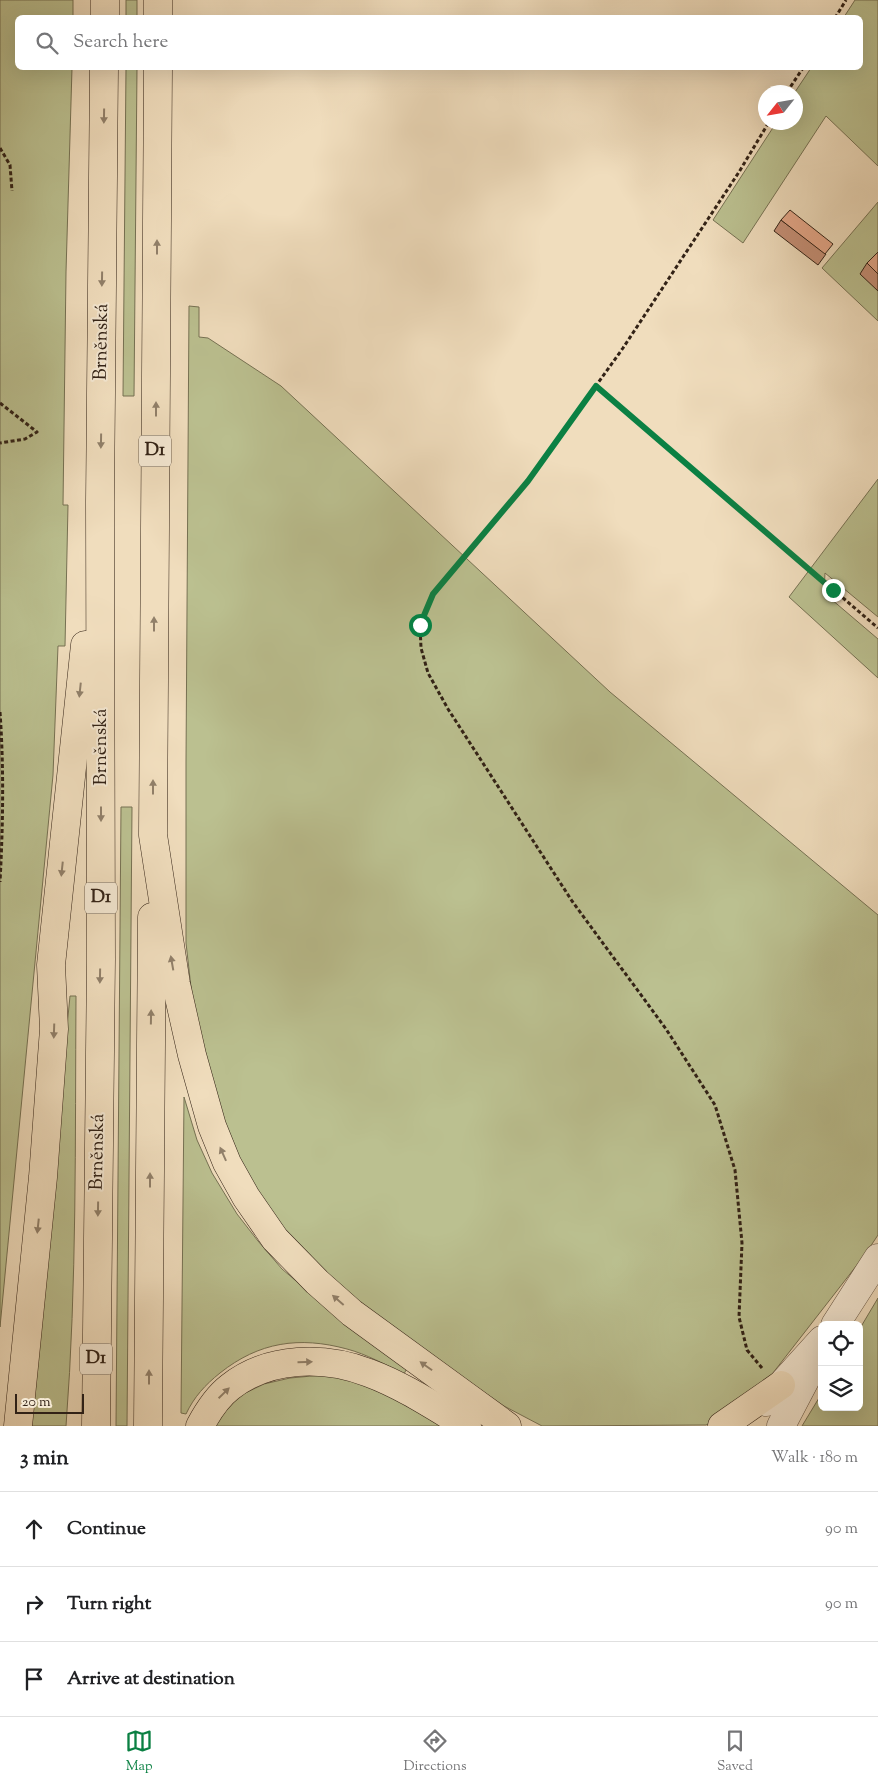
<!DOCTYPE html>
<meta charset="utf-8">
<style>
:root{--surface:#fff;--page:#f2f2f2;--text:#202124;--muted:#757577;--line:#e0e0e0;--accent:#0b8043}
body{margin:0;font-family:"Sorts Mill Goudy",serif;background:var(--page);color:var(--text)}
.controls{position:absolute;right:15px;bottom:15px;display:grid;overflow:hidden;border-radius:8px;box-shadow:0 5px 20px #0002}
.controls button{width:45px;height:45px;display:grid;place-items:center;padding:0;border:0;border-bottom:1px solid var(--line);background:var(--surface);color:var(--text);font:25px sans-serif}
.compass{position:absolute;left:758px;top:85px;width:45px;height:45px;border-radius:50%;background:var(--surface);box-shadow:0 5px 20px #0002;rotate:239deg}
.scale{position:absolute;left:15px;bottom:12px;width:69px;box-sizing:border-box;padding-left:5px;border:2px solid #322216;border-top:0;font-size:14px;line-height:18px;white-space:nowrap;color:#322216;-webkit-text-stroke:4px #f5e9d4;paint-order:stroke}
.stop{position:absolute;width:15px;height:15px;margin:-11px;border:4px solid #0b8043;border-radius:50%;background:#fff}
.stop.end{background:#0b8043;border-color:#fff;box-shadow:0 1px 5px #0008}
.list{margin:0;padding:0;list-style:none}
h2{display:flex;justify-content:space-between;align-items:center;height:65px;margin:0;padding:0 20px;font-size:21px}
h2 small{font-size:16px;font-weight:400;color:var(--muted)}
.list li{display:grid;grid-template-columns:32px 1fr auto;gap:15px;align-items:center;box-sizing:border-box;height:75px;padding:0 20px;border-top:1px solid var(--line)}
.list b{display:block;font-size:19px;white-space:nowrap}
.list em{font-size:16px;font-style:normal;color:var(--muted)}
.icon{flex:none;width:28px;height:28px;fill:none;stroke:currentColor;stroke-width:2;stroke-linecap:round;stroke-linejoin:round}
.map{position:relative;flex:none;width:878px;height:1426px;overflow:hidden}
.search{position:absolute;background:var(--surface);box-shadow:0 5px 20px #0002;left:15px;right:15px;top:15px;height:55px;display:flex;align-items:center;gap:12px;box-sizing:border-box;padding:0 18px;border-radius:8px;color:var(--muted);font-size:19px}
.sheet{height:290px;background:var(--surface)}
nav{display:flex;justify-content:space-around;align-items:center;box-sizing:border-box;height:70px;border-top:1px solid var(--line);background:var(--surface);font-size:14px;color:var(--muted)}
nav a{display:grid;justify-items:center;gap:2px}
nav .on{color:var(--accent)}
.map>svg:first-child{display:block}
</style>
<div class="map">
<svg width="878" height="1426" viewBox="0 0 878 1426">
<rect width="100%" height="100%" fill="#f0ddbd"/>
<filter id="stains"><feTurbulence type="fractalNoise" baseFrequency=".004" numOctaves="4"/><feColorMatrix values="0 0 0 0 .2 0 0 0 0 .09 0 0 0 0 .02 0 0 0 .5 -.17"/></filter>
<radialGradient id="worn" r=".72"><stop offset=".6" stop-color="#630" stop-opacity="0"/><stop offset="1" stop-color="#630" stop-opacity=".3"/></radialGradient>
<g fill="#bbc090" stroke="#767153">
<path d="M0,0h73v17l-55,1v50h54l-6,204 -3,233h5l-3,141h-7l-5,129 -53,552z"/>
<rect x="126" y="0" width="11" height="17"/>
<path d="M855,0h23v166l-52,-50 -83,127 -30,-23 63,-97 20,-1 -1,-30 16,-24h49v-50l-16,-1z"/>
<path d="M126,68h11l-3,328h-11z"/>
<path d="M878,202v119l-56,-53z"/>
<path d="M189,306l10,1v30l9,1 73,48 329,306 268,223v320l-14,21 -102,131 -37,29 -19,9 -164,1 -38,-20 -96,-67 -60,-45 -57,-55 -52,-75 -28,-78 -19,-90 -6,-53v-181z"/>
<path d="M878,479v138l-53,-44 -1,20 54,46v39l-89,-81z"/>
<path d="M121,807h11l-5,619h-11z"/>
<path d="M70,996h6c-1,143 1,287 -10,430h-38z"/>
<path d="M184,1097l13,43 15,33 25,41 21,27 24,28 27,23 98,76 -3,6c-18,-9 -38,-20 -57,-25 -48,-13 -88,-7 -127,24 -15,12 -26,24 -34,41l-5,-1z"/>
<path d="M878,1298v128h-76l20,-33v14h37v-77z"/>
<path d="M323,1375l32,5 31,13 56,33h-228l21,-28 29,-14 26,-6z"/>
</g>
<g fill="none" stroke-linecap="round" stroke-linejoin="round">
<g stroke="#625140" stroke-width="29">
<g id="minor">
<path d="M835,1325l43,-67"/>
<path d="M766,1402l56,-62"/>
<path d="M781,1426l33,-63"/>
</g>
</g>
<g stroke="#322216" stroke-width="29">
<g id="highway">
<path d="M105,18v-18"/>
<path d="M158,18v-18"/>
<path d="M158,68l-5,767 23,149 16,71 20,71 15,37 19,34 29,42 42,43 35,31 155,113"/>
<path d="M18,1426l25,-249 11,-148 -3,-64 34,-320"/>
<path d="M96,1426l5,-467 -1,-457 4,-434"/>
<path d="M148,1426l4,-509"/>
<path d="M200,1426c8,-15 17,-29 30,-39 39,-31 95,-31 139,-14 35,13 66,34 98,53"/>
<path d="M722,1426l59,-41"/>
</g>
</g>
<g stroke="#322216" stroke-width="3" stroke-dasharray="4 2.5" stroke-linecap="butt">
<path d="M835,18l11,-18"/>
<path d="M787,92l16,-24"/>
<path d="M0,148l10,17 2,26"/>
<path d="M596,386l282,242"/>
<path d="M0,403l37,29 -12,7 -25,4"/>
<path d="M0,712c4,57 3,113 0,170"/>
<path d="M762,1368l-15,-18 -8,-33 3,-74 -7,-73 -20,-65 -49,-76 -94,-128 -124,-192 -20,-36 -7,-25 -1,-23 13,-31 95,-113 95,-133 116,-176 30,-50"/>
</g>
<use href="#minor" stroke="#f5e9d4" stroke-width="28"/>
<use href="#highway" stroke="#f0ddbd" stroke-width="28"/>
</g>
<g fill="#c69077" stroke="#322216">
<path d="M781,220l45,34 -8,11 -44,-34z"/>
<path d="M878,252v39l-18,-17 7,-11z"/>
</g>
<g fill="#e6a88a" stroke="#322216">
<path d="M790,210l43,34 -8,10 -44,-34z"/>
<path d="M878,252v22l-11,-11z"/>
</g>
<defs><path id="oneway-solid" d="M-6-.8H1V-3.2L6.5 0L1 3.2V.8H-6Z" transform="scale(1.25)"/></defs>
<g fill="#91806a">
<use href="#oneway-solid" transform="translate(104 116) rotate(91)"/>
<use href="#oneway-solid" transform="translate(157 247) rotate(-90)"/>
<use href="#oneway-solid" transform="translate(102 279) rotate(91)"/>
<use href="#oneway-solid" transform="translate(156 409) rotate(-90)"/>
<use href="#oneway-solid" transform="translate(101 441) rotate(91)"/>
<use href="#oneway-solid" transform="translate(154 624) rotate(-90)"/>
<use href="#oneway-solid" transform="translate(80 690) rotate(96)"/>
<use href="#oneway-solid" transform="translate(153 787) rotate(-90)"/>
<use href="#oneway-solid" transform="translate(101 814) rotate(90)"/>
<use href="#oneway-solid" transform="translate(62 869) rotate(96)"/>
<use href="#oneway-solid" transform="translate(172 963) rotate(-100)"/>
<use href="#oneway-solid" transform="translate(100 976) rotate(91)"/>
<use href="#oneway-solid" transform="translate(151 1017) rotate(-89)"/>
<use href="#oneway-solid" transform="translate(54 1031) rotate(92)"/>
<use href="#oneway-solid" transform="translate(223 1154) rotate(-114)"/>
<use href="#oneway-solid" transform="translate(150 1180) rotate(-90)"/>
<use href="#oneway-solid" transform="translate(98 1209) rotate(91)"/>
<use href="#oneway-solid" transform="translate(38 1226) rotate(96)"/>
<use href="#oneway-solid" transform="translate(338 1300) rotate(-139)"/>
<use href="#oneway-solid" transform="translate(305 1362) rotate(-2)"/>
<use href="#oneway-solid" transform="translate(426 1366) rotate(-145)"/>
<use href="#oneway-solid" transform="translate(149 1377) rotate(-90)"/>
<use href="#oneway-solid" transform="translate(224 1393) rotate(-44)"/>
</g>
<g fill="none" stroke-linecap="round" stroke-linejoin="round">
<path stroke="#0b8043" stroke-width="6" d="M420,625l13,-31 95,-113 68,-95 237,204"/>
</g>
<g text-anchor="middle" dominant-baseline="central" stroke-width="4" stroke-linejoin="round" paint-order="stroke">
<g fill="#f5e9d4" stroke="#6c5e4f" stroke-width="1">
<rect x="139" y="435.5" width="32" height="31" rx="4"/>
<rect x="85" y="882.5" width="32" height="31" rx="4"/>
<rect x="80" y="1343.5" width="32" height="31" rx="4"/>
</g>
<g font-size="18" font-weight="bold" fill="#322216">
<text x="155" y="451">D1</text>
<text x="101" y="898">D1</text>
<text x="96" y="1359">D1</text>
</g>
<g font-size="19" fill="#322216" stroke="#f5e9d4">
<text transform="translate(102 342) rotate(-89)">Brněnská</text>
<text transform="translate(101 747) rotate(-90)">Brněnská</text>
<text transform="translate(98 1152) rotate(-89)">Brněnská</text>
</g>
</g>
<rect width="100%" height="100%" filter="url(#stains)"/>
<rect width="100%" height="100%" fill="url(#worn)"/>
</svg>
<div class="controls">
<button><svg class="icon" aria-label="locate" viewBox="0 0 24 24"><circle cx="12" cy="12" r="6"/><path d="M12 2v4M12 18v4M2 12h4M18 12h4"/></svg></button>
<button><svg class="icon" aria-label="layers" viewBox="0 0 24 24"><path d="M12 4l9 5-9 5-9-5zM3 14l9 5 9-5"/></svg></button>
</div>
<svg class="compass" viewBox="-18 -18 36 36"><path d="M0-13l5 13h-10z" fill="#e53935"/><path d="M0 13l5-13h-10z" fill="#757577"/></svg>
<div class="scale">20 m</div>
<div class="stop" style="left:420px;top:625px"></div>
<div class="stop end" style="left:833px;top:590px"></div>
<div class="search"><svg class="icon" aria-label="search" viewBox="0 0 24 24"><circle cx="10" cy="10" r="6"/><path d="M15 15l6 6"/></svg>Search here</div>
</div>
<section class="sheet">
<h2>3 min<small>Walk · 180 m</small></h2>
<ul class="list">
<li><svg class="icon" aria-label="ahead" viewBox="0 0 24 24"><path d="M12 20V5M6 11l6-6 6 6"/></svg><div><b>Continue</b></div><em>90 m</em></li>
<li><svg class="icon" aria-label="right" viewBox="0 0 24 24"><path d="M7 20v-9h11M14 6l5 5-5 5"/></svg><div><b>Turn right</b></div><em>90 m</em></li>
<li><svg class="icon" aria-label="arrive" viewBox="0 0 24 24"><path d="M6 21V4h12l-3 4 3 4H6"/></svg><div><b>Arrive at destination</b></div></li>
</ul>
</section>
<nav>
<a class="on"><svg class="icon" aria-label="map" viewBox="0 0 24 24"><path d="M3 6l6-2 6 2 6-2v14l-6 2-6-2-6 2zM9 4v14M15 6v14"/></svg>Map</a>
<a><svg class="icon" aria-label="directions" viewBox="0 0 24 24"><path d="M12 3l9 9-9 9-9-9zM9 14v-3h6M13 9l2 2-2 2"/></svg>Directions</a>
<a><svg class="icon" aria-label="saved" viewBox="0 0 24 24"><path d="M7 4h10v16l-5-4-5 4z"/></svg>Saved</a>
</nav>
